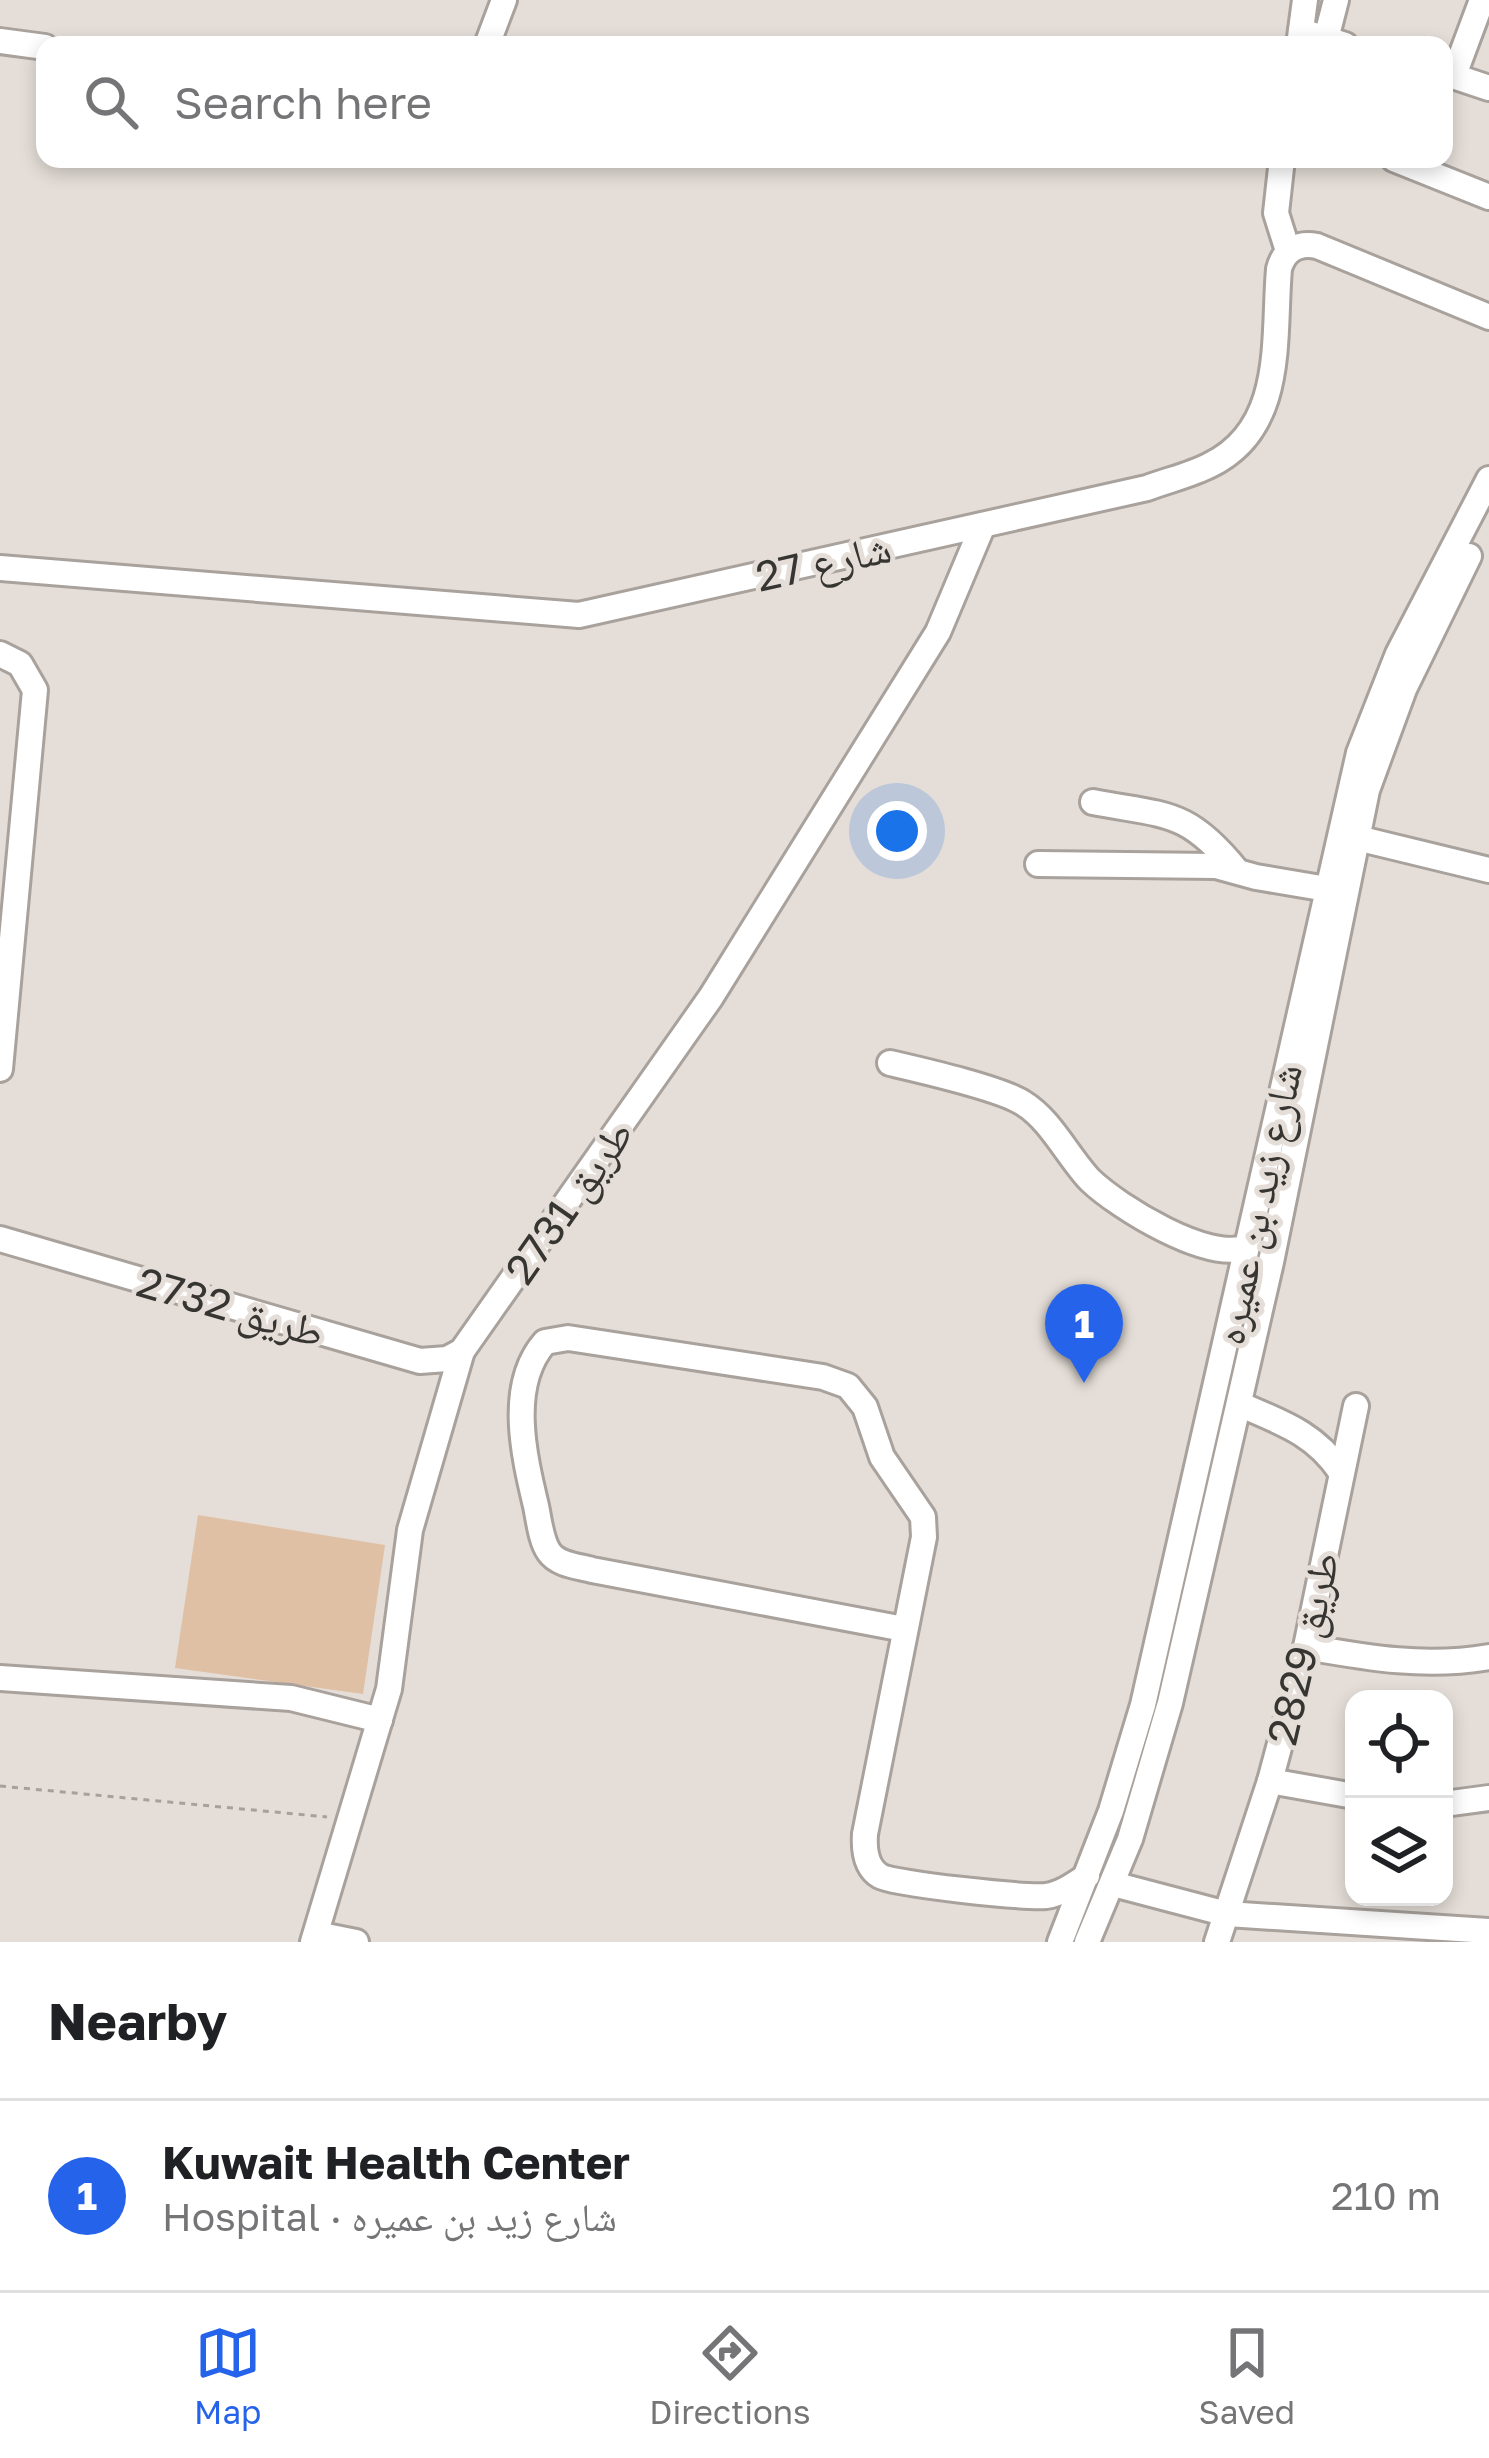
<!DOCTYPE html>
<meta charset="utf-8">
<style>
:root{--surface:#fff;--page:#f6f6f6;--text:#202124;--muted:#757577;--line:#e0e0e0;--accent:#2563eb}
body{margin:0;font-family:"Golos Text","Noto Naskh Arabic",sans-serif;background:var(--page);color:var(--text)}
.controls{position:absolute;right:36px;bottom:36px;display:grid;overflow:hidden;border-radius:24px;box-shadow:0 6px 18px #0003}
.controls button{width:108px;height:108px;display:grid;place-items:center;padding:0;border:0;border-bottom:3px solid var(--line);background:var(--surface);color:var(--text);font:60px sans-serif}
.you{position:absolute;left:897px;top:831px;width:42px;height:42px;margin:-30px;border:9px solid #fff;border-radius:50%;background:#1a73e8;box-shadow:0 0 0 18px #1a73e833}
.badge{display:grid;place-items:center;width:78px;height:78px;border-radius:50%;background:var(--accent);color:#fff;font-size:39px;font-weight:700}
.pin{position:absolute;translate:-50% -99px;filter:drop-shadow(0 3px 6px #0008)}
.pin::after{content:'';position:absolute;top:63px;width:42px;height:36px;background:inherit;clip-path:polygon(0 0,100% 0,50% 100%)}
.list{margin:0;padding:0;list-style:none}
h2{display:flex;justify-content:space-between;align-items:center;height:156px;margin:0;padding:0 48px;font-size:51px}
h2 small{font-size:39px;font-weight:400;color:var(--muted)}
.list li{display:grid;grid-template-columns:78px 1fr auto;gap:36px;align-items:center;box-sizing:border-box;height:192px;padding:0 48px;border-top:3px solid var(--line)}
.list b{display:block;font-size:45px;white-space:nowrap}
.list p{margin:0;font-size:39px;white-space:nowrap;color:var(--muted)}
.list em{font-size:39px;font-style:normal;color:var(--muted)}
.icon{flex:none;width:66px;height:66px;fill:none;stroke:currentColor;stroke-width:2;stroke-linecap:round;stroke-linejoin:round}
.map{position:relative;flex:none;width:1489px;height:1942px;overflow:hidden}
.search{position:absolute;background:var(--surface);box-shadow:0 6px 18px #0003;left:36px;right:36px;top:36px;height:132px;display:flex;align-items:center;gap:30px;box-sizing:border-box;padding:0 42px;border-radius:24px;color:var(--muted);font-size:45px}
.sheet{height:348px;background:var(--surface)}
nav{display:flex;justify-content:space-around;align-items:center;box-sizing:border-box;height:168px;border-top:3px solid var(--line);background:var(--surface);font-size:33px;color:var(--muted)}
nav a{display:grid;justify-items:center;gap:6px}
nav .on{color:var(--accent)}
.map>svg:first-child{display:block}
</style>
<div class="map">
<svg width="1489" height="1942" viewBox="0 0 1489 1942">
<rect width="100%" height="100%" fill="#e5ded8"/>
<path fill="#dfc0a5" d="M198,1515l187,30 -22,149 -188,-26z"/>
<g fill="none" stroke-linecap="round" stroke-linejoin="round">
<g stroke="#a8a19c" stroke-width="30">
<g id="minor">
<path d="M1301,31l44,14"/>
<path d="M1326,39l10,-39"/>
<path d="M0,41l45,6"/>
<path d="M487,45l17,-45"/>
<path d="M1299,45l6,-45"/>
<path d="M1444,73l45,15"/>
<path d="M1454,75l28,-75"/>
<path d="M1282,159l-6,54 12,38"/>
<path d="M1394,159l95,38"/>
<path d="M0,568l579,47 568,-127c21,-8 44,-13 63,-23 76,-37 63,-127 69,-196 5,-19 19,-27 38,-23l172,71"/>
<path d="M0,654l20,10 15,26 -35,379"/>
<path d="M1093,802c73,14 94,7 144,69"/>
<path d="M1357,838l132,32"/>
<path d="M1038,864l178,2 40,11 71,12"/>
<path d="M890,1063c30,7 110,25 133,40 28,17 45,54 67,77 28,27 119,83 156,67"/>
<path d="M0,1239l420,122 27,-2 15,-8"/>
<path d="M1239,1404c41,18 76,29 101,67"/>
<path d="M904,1629l-312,-59c-14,-4 -34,-5 -43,-18 -8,-11 -10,-32 -13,-46 -12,-50 -29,-121 9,-164l23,-4 255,39 25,9 17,21 17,50 41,60 1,20 -59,297c-1,15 0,33 15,42 13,8 146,22 166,20 15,-2 29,-12 41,-20"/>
<path d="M1306,1647c63,11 119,21 183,10"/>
<path d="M0,1678l291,20 89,22"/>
<path d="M1270,1781l84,15"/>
<path d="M1444,1804l45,-6"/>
<path d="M1113,1884l114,30 262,17"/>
<path d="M316,1934l40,8"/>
<path d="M313,1942l76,-253 21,-159 52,-179 249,-354 227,-365 45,-107"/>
<path d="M1060,1942l51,-131 32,-106 216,-952 39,-99 91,-175"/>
<path d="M1087,1942l43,-103 40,-136 101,-441 96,-472 37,-101 65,-133"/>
<path d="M1217,1942l53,-161 36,-134 50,-241"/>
</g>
</g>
<path stroke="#a6a19c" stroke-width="3" stroke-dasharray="6 6" stroke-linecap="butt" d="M0,1786l327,31"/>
<use href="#minor" stroke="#fff" stroke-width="24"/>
</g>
<g text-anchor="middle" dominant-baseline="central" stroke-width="10" stroke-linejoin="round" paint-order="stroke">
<g font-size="42" fill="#373532" stroke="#e5ded8">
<text transform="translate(823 561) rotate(-13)">شارع 27</text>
<text transform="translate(568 1201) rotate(-55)">طريق 2731</text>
<text transform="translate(1257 1204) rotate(-78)">شارع زيد بن عميره</text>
<text transform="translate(231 1306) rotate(16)">طريق 2732</text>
<text transform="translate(1302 1648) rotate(-77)">طريق 2829</text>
</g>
</g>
</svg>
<div class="controls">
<button><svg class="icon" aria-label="locate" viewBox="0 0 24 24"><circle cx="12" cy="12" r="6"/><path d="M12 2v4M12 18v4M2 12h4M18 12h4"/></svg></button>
<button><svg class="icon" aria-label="layers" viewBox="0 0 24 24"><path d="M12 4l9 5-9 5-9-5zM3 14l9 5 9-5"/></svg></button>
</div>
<div class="you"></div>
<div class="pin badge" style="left:1084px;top:1383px">1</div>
<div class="search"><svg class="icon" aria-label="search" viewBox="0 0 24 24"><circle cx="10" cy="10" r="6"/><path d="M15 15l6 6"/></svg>Search here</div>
</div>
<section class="sheet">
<h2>Nearby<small></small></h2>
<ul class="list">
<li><span class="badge">1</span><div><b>Kuwait Health Center</b><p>Hospital · شارع زيد بن عميره</p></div><em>210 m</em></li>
</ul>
</section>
<nav>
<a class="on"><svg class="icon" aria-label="map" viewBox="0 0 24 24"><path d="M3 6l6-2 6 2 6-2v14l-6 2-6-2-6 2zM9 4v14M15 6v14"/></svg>Map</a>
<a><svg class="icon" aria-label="directions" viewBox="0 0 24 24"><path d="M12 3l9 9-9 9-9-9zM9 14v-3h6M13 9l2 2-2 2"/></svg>Directions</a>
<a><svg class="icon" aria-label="saved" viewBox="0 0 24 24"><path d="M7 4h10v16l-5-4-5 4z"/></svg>Saved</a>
</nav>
